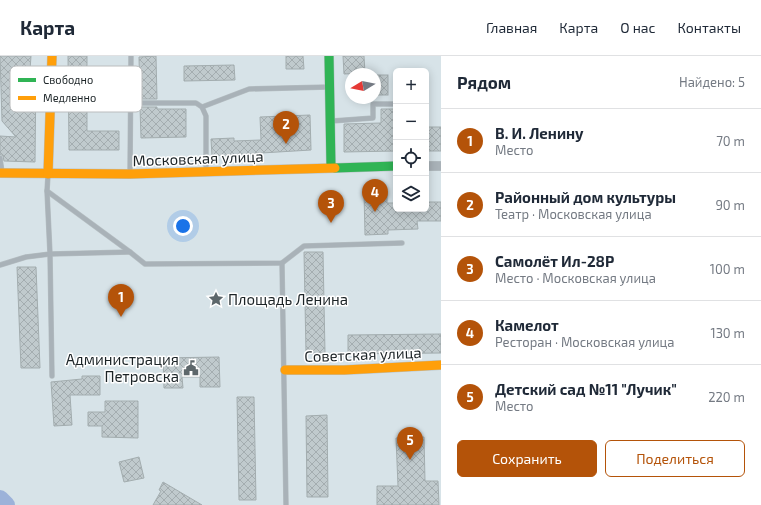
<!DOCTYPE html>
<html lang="ru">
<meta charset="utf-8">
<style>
:root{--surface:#fff;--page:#f6f6f7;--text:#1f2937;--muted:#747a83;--line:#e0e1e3;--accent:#b45309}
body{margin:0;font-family:"Exo 2",sans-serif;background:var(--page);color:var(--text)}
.controls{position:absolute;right:12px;top:12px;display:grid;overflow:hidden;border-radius:6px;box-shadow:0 2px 10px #0003}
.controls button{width:36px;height:36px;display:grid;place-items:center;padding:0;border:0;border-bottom:1px solid var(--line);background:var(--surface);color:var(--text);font:20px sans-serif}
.compass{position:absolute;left:345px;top:12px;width:36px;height:36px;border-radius:50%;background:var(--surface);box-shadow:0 2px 10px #0003;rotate:260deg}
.you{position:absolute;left:183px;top:170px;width:14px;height:14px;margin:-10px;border:3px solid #fff;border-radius:50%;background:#1a73e8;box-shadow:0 0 0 6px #1a73e833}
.badge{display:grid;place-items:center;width:26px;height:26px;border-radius:50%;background:var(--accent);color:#fff;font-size:13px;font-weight:700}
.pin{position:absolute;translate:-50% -33px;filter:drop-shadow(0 1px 2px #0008)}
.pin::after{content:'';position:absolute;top:21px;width:14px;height:12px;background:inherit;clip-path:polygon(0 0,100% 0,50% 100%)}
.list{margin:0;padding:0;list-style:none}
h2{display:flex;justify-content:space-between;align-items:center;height:52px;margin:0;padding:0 16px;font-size:17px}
h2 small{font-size:13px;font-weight:400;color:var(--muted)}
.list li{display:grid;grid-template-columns:26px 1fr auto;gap:12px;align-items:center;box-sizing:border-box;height:64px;padding:0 16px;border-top:1px solid var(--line)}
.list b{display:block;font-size:15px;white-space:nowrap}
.list p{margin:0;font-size:13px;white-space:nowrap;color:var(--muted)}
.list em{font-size:13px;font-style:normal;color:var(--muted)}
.actions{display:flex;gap:8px;padding:12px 16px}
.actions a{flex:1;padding:9px 0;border:1px solid var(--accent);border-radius:6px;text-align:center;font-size:14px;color:var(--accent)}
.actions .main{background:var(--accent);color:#fff}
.icon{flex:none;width:22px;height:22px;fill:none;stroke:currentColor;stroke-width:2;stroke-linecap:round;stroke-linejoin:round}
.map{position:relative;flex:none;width:441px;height:449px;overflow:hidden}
header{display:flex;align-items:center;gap:24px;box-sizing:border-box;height:56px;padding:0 20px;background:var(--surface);border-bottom:1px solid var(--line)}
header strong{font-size:19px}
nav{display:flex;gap:22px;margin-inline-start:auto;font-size:14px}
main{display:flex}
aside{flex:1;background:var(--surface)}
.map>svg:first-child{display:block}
</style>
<header>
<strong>Карта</strong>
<nav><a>Главная</a><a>Карта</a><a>О нас</a><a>Контакты</a></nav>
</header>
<main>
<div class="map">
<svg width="441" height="449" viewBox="0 0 441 449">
<defs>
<pattern id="building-cross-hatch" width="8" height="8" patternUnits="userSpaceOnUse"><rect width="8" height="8" fill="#c0cacd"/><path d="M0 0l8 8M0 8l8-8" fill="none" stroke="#a4adb0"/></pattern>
</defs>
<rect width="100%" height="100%" fill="#d7e3e8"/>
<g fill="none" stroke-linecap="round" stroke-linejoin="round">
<path stroke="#9cb2d9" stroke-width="18" d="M0,443l6,6"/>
</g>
<g fill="url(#building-cross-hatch)" stroke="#a3adaf">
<path d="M0,0h31l-1,14 6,1 -1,91 -31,-1 -1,-5 -3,-2v-18l16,1 -14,-16z"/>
<path d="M68,0h19v75h32v19h-50z"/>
<path d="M156,0l1,43h-17l-1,-42z"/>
<path d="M286,0h17l1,13h-18z"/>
<path d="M343,0h21l1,17 -21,1z"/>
<path d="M234,9l1,15 -51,1v-15z"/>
<rect x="375" y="19" width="13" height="20"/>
<path d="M140,51h17v2h29v28l-45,1z"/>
<path d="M381,53h15v42l-52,1v-28l37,-1z"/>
<path d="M310,59l1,35 -99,6 -1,-17 23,-1v3l27,-1 -1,-23z"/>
<path d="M426,71h15v24h-14z"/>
<path d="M364,137h23v10h9v6h31v-7h14v19h-24l1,8 -30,1v4l-23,1z"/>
<path d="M304,196h19l2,101h-19z"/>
<path d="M17,211h19l4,101h-19z"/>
<path d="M441,278v19l-93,1v-19z"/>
<path d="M219,301l1,30h-20v-10h-18l1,11h-19l-1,-30z"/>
<path d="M82,320h18v19h-30l2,30 -18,1 -3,-44 31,-3z"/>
<path d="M237,341h17l2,103h-17z"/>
<path d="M105,345h33v37l-36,-1v-11h-14v-14h17z"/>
<path d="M327,359l1,82h-21l-1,-81z"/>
<path d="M424,381l1,44h13l1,24h-62v-19h21l-2,-48z"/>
<path d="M139,401l5,21 -20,4 -5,-20z"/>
<path d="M163,426l39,23h-49l8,-14 -2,-1z"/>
</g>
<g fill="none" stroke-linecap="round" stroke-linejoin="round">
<g stroke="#b7c0c4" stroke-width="5.5">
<g id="lane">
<path d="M131,47h65l6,4 4,9v54"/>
<path d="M202,51l47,-18 80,-2"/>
<path d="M332,65l41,-3v-14h23"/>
<path d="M0,102l2,14"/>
<path d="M130,117l1,-117"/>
<path d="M47,135l3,63 2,122"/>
<path d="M130,196l15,12 137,-1 22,-17 98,-3"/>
<path d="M282,207l4,242"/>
<path d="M0,209l26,-8 24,-3 80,-2 -83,-61 1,-16"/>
</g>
</g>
<g stroke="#b7c0c4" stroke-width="10">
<path id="street" d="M426,110h15"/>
</g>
<g stroke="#b7c0c4" stroke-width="10">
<g id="fast">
<path d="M329,0l2,111"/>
<path d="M335,112l61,-2"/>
</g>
</g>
<g stroke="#b7c0c4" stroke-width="10">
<g id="slow">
<path d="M0,117l130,1 205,-6"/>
<path d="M48,118l4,-118"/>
<path d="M285,314h59l97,-5"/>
</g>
</g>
<use href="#lane" stroke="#a9b2b8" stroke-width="4.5"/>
<use href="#street" stroke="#a9b2b8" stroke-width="9"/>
<use href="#fast" stroke="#30b455" stroke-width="9"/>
<use href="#slow" stroke="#ff9f0a" stroke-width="9"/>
</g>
<defs>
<g id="sight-bare" transform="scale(1.2)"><path d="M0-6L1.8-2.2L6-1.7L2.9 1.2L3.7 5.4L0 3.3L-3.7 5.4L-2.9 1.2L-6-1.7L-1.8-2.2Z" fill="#5d676b" stroke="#fff" stroke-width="2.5" paint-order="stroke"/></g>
<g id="civic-bare" transform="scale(1.2)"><path d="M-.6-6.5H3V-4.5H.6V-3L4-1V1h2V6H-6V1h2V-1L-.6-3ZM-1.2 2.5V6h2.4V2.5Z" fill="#5d676b" stroke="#fff" stroke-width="2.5" paint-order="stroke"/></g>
</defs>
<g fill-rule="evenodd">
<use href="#sight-bare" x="216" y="243"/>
<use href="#civic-bare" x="191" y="312"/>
</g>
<g text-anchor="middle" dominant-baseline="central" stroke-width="3" stroke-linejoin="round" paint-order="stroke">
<g font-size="15" fill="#1c2427" stroke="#fff">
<text transform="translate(198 102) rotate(-2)">Московская улица</text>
<text transform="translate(363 298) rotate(-2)">Советская улица</text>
</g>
<g font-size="15" fill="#1c2427" stroke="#fff" text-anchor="start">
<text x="228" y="243">Площадь Ленина</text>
<text x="179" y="303" text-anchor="end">Администрация<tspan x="179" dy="17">Петровска</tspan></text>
</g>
</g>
<rect x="10" y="10" width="132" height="46" rx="6" fill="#fff" stroke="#bbbdbe" stroke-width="1"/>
<rect x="18" y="22" width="18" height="4" fill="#30b455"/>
<rect x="18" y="40" width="18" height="4" fill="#ff9f0a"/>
<g font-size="11" fill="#1c2427">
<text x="43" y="28">Свободно</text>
<text x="43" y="46">Медленно</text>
</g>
</svg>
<div class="controls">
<button>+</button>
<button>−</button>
<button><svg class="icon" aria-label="locate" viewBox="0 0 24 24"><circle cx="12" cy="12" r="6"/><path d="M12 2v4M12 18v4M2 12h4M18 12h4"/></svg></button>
<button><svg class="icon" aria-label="layers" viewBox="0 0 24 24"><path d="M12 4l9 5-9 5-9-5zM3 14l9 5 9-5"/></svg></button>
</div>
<svg class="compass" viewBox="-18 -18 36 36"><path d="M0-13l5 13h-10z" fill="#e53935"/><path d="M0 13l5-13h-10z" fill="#747a83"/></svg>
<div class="you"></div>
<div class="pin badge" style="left:121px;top:261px">1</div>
<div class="pin badge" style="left:286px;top:88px">2</div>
<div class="pin badge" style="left:331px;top:167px">3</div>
<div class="pin badge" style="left:375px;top:156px">4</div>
<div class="pin badge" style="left:410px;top:404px">5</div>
</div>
<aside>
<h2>Рядом<small>Найдено: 5</small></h2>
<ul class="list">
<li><span class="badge">1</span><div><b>В. И. Ленину</b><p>Место</p></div><em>70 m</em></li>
<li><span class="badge">2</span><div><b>Районный дом культуры</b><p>Театр · Московская улица</p></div><em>90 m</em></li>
<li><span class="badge">3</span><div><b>Самолёт Ил-28Р</b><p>Место · Московская улица</p></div><em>100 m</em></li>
<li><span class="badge">4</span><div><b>Камелот</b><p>Ресторан · Московская улица</p></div><em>130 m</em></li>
<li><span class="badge">5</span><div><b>Детский сад №11 &quot;Лучик&quot;</b><p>Место</p></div><em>220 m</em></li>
</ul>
<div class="actions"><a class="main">Сохранить</a><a>Поделиться</a></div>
</aside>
</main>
